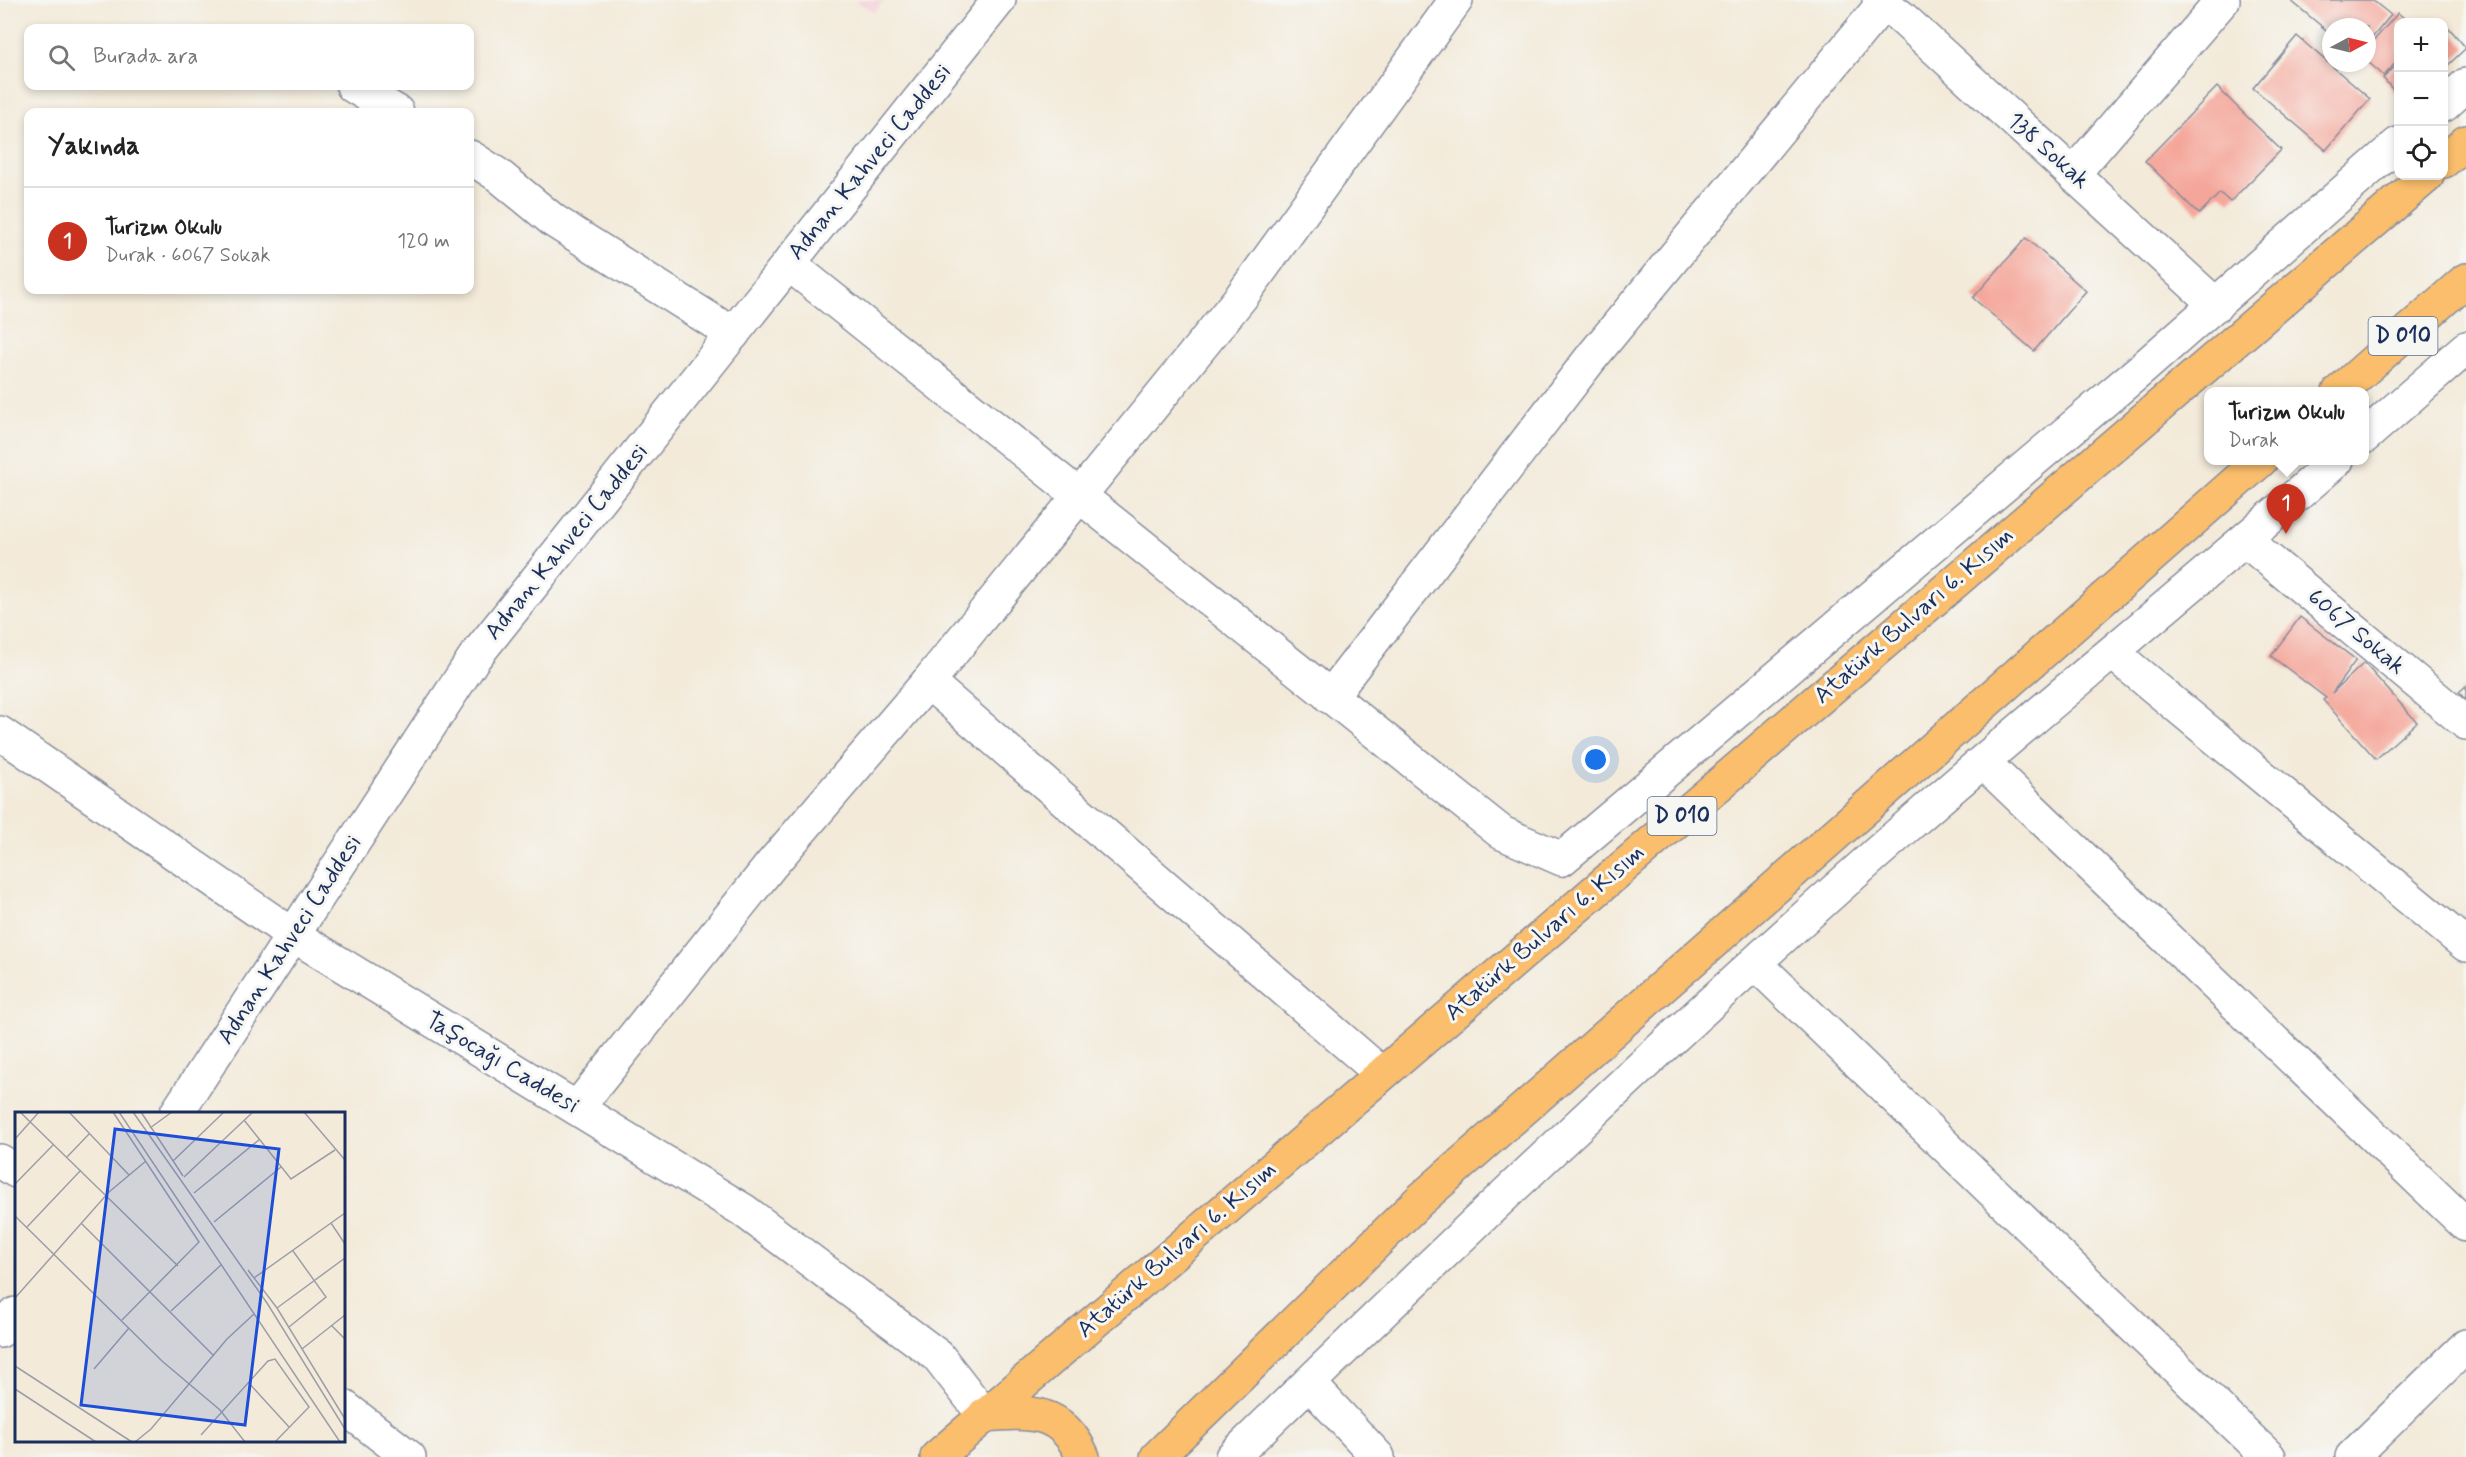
<!DOCTYPE html>
<html lang="tr">
<meta charset="utf-8">
<style>
:root{--surface:#fff;--page:#f2f2f2;--text:#222;--muted:#767676;--line:#e0e0e0;--accent:#c8321e}
body{margin:0;font-family:Mynerve,sans-serif;background:var(--page);color:var(--text)}
.controls{position:absolute;right:18px;top:18px;display:grid;overflow:hidden;border-radius:12px;box-shadow:0 3px 9px #0003}
.controls button{width:54px;height:54px;display:grid;place-items:center;padding:0;border:0;border-bottom:2px solid var(--line);background:var(--surface);color:var(--text);font:30px sans-serif}
.compass{position:absolute;left:2322px;top:18px;width:54px;height:54px;border-radius:50%;background:var(--surface);box-shadow:0 3px 9px #0003;rotate:83deg}
.you{position:absolute;left:1596px;top:760px;width:21px;height:21px;margin:-15px;border:4px solid #fff;border-radius:50%;background:#1a73e8;box-shadow:0 0 0 9px #1a73e833}
.badge{display:grid;place-items:center;width:39px;height:39px;border-radius:50%;background:var(--accent);color:#fff;font-size:20px;font-weight:700}
.pin{position:absolute;translate:-50% -50px;filter:drop-shadow(0 2px 3px #0008)}
.pin::after{content:'';position:absolute;top:32px;width:21px;height:18px;background:inherit;clip-path:polygon(0 0,100% 0,50% 100%)}
.popup{position:absolute;left:2204px;top:387px;width:165px;height:78px;box-sizing:border-box;display:grid;place-content:center;border-radius:12px;background:var(--surface);filter:drop-shadow(0 2px 4px #0005);font-size:20px;white-space:nowrap;color:var(--muted)}
.popup b{font-size:22px;color:var(--text)}
.popup::after{content:'';position:absolute;left:50%;top:100%;margin-left:-12px;border:12px solid transparent;border-top-color:var(--surface)}
.list{margin:0;padding:0;list-style:none}
h2{display:flex;justify-content:space-between;align-items:center;height:78px;margin:0;padding:0 24px;font-size:26px}
h2 small{font-size:20px;font-weight:400;color:var(--muted)}
.list li{display:grid;grid-template-columns:39px 1fr auto;gap:18px;align-items:center;box-sizing:border-box;height:108px;padding:0 24px;border-top:2px solid var(--line)}
.list b{display:block;font-size:22px;white-space:nowrap}
.list p{margin:0;font-size:20px;white-space:nowrap;color:var(--muted)}
.list em{font-size:20px;font-style:normal;color:var(--muted)}
.icon{flex:none;width:33px;height:33px;fill:none;stroke:currentColor;stroke-width:2;stroke-linecap:round;stroke-linejoin:round}
.map{position:relative;flex:none;width:2466px;height:1457px;overflow:hidden}
.search{position:absolute;background:var(--surface);box-shadow:0 3px 9px #0003;left:24px;top:24px;width:450px;height:66px;display:flex;align-items:center;gap:15px;box-sizing:border-box;padding:0 21px;border-radius:12px;color:var(--muted);font-size:22px}
.panel{position:absolute;background:var(--surface);box-shadow:0 3px 9px #0003;left:24px;top:108px;width:450px;height:186px;border-radius:12px}
.map>svg:first-child{display:block}
</style>
<div class="map">
<svg width="2466" height="1457" viewBox="0 0 2466 1457">
<rect width="100%" height="100%" fill="#f6f6f2"/>
<filter id="ink" filterUnits="userSpaceOnUse"><feTurbulence type="fractalNoise" baseFrequency=".0167" numOctaves="2"/><feDisplacementMap in="SourceGraphic" scale="12" xChannelSelector="R" yChannelSelector="G"/><feConvolveMatrix kernelMatrix="1 2 1 2 8 2 1 2 1" color-interpolation-filters="sRGB"/></filter>
<filter id="wash" filterUnits="userSpaceOnUse"><feTurbulence type="fractalNoise" baseFrequency=".008" numOctaves="4" result="noise"/><feDisplacementMap in="SourceGraphic" scale="24" xChannelSelector="R" yChannelSelector="G"/><feGaussianBlur stdDeviation="1.35" result="paint"/><feColorMatrix in="noise" values="0 0 0 0 0 0 0 0 0 0 0 0 0 0 0 0 0 1.4 0 .05"/><feComposite in="paint" operator="in"/></filter>
<g filter="url(#wash)">
<rect width="100%" height="100%" fill="#f3ead9"/>
<path fill="#f6cfd9" d="M855,0h29l-10,13z"/>
<g id="blocks">
<g fill="#f5a69a">
<path d="M2290,0h82l19,15 -24,29v-17h-36v7z"/>
<path d="M2398,13l11,9h-11v38l-14,16 -17,-15v-13z"/>
<path d="M2444,22l22,26 -22,21z"/>
<path d="M2297,36l73,63 -44,51 -73,-62z"/>
<path d="M2398,64v32l-15,-18z"/>
<path d="M2217,87l64,63 -51,52 -10,-9 -21,21 -54,-53z"/>
<path d="M2026,238l60,53 -52,60 -61,-53z"/>
<path d="M2300,617l56,43 -24,33 32,-30 53,59 -41,37 -53,-59 3,-2 -55,-42z"/>
<path d="M2466,686v15l-7,-9z"/>
</g>
</g>
</g>
<g filter="url(#ink)">
<use href="#blocks" fill-opacity="0" stroke="#878c9c" stroke-width="1.5"/>
<g fill="none" stroke-linecap="round" stroke-linejoin="round">
<g stroke="#878c9c" stroke-width="36">
<g id="minor">
<path d="M1879,0l21,16 316,289"/>
<path d="M353,86l44,26"/>
<path d="M2444,105l22,-20"/>
<path d="M470,157l28,18 56,46 179,113"/>
<path d="M2073,174l150,-174"/>
<path d="M789,264l713,569 60,26 581,-491 255,-224"/>
<path d="M2364,437l102,-89"/>
<path d="M2245,540l221,183"/>
<path d="M2113,653l353,292"/>
<path d="M928,682l454,392"/>
<path d="M1330,697l261,-339 295,-358"/>
<path d="M0,733l293,202 450,275 195,146 46,59"/>
<path d="M1983,762l483,463"/>
<path d="M1756,964l513,493"/>
<path d="M577,1108l194,-243 157,-183 313,-385 215,-297"/>
<path d="M176,1114l298,-456 525,-658"/>
<path d="M0,1161l16,10"/>
<path d="M0,1331l16,-17"/>
<path d="M1309,1383l69,74"/>
<path d="M344,1407l65,50"/>
<path d="M1232,1457c222,-215 445,-429 678,-633 141,-123 286,-240 427,-364"/>
<path d="M2352,1457l114,-111"/>
</g>
</g>
<g stroke="#878c9c" stroke-width="36">
<g id="highway">
<path d="M2444,161l22,-19"/>
<path d="M2339,392l127,-112"/>
<path d="M984,1415c46,-4 78,-6 99,42"/>
<path d="M937,1457l1490,-1281"/>
<path d="M1157,1457l263,-257 841,-740"/>
</g>
</g>
<use href="#minor" stroke="#fff" stroke-width="33"/>
<use href="#highway" stroke="#fabe6d" stroke-width="33"/>
</g>
</g>
<g text-anchor="middle" dominant-baseline="central" stroke-width="6" stroke-linejoin="round" paint-order="stroke">
<g fill="#f6f6f2" stroke="#5d6b8a" stroke-width="1.5">
<rect x="2368.5" y="317" width="69" height="38" rx="4.5"/>
<rect x="1647.5" y="797" width="69" height="38" rx="4.5"/>
</g>
<g font-size="22" font-weight="bold" fill="#1b2f5e">
<text x="2403" y="336">D 010</text>
<text x="1682" y="816">D 010</text>
</g>
<g font-size="24" fill="#1b2f5e" stroke="#f6f6f2">
<text transform="translate(2048 151) rotate(42)">138 Sokak</text>
<text transform="translate(870 162) rotate(-51)">Adnan Kahveci Caddesi</text>
<text transform="translate(567 542) rotate(-51)">Adnan Kahveci Caddesi</text>
<text transform="translate(1914 616) rotate(-41)">Atatürk Bulvarı 6. Kısım</text>
<text transform="translate(2356 632) rotate(40)">6067 Sokak</text>
<text transform="translate(1545 933) rotate(-41)">Atatürk Bulvarı 6. Kısım</text>
<text transform="translate(290 940) rotate(-57)">Adnan Kahveci Caddesi</text>
<text transform="translate(502 1063) rotate(31)">Taşocağı Caddesi</text>
<text transform="translate(1177 1250) rotate(-41)">Atatürk Bulvarı 6. Kısım</text>
</g>
</g>
<g transform="translate(15 1112)">
<rect width="330" height="330" fill="#f3ead9"/>
<path fill="none" stroke="#9d9fa8" stroke-width="1.5" d="M5,0l158,154M54,0l60,63M98,0l86,130 -77,78M104,0l221,330M118,0l134,191 78,126M126,0l42,64M289,0l41,48M229,8l47,59 44,-29M135,16l22,-16M0,27l24,-27M52,45l23,-24M158,49l51,-49M169,65l69,-65M0,72l39,-40M179,81l66,-54M0,104l147,145 58,49 25,32M199,110l67,-55M66,111l133,133M316,111l14,21M12,115l54,-57M233,158l29,38 68,111M239,166l91,-65M0,186l94,-106 37,-31M262,196l68,-50M156,199l50,-46M317,214l13,13M274,215l37,-30 -33,-46M287,237l43,-34M0,254l117,76M79,257l35,-41M233,270l41,45M0,277l81,53M186,323l67,-74 7,-2 34,48 -34,35M120,330l16,-13 76,-90 27,-25"/>
<path fill="#1d4ed8" fill-opacity="0.15" stroke="#1d4ed8" stroke-width="3" d="M100,17l164,20 -34,276 -164,-20z"/>
<rect width="330" height="330" fill="none" stroke="#1b2f5e" stroke-width="3"/>
</g>
</svg>
<div class="controls">
<button>+</button>
<button>−</button>
<button><svg class="icon" aria-label="locate" viewBox="0 0 24 24"><circle cx="12" cy="12" r="6"/><path d="M12 2v4M12 18v4M2 12h4M18 12h4"/></svg></button>
</div>
<svg class="compass" viewBox="-18 -18 36 36"><path d="M0-13l5 13h-10z" fill="#e53935"/><path d="M0 13l5-13h-10z" fill="#767676"/></svg>
<div class="you"></div>
<div class="pin badge" style="left:2286px;top:534px">1</div>
<div class="popup"><b>Turizm Okulu</b>Durak</div>
<div class="search"><svg class="icon" aria-label="search" viewBox="0 0 24 24"><circle cx="10" cy="10" r="6"/><path d="M15 15l6 6"/></svg>Burada ara</div>
<section class="panel">
<h2>Yakında<small></small></h2>
<ul class="list">
<li><span class="badge">1</span><div><b>Turizm Okulu</b><p>Durak · 6067 Sokak</p></div><em>120 m</em></li>
</ul>
</section>
</div>
